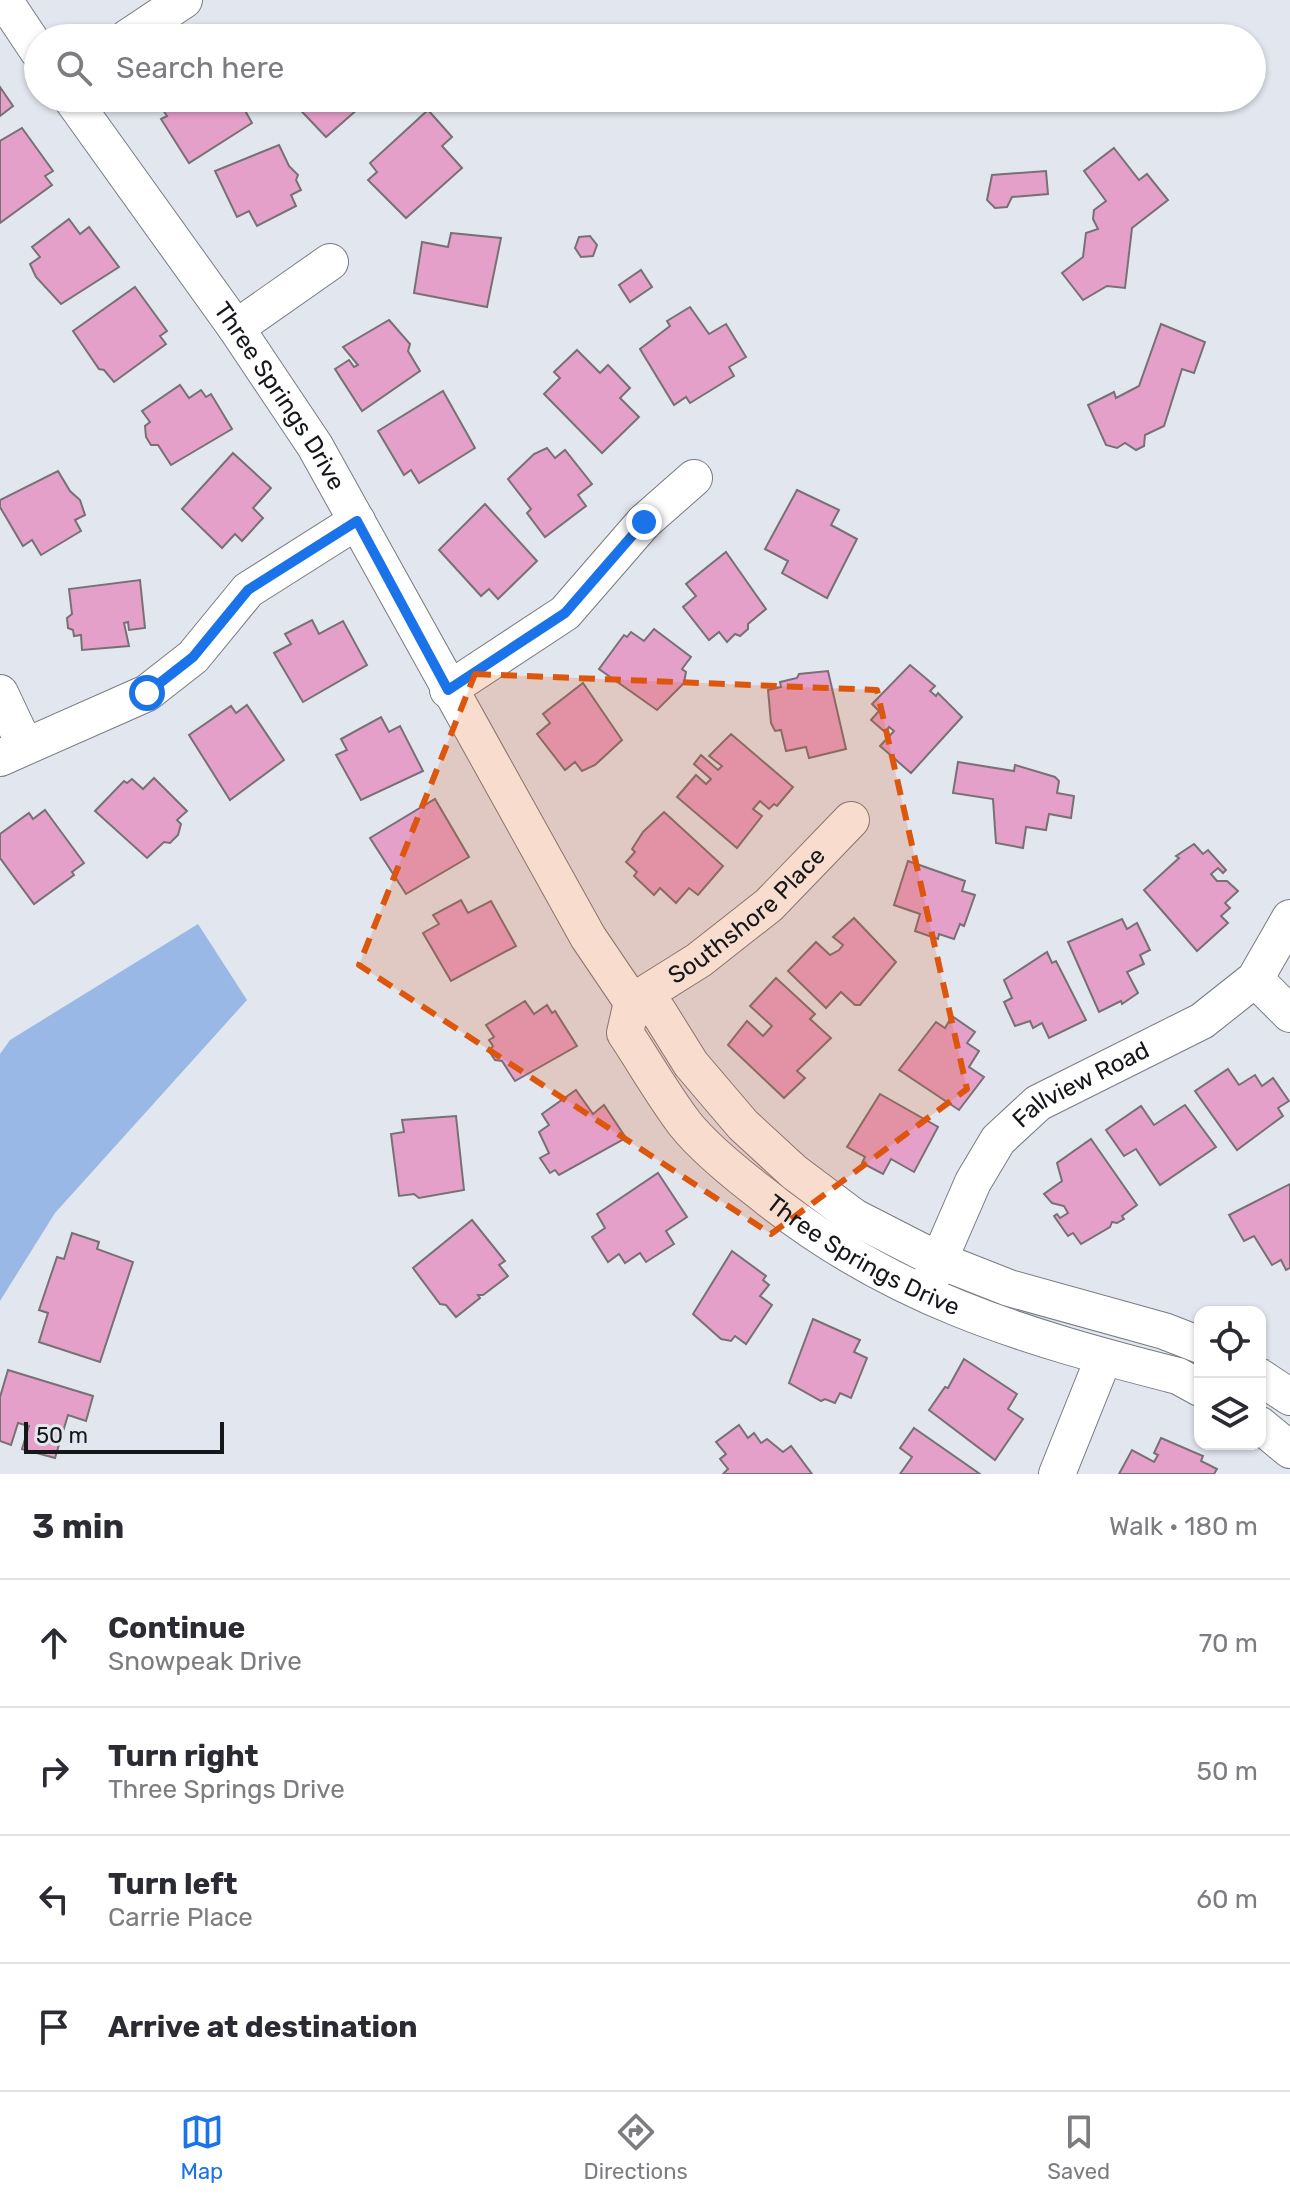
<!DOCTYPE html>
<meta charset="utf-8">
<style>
:root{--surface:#fff;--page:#f7f7f7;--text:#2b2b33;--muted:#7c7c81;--line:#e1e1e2;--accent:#1a73e8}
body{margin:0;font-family:Rubik,sans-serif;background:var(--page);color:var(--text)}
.controls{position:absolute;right:24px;bottom:24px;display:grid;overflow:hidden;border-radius:16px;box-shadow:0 2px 6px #0004}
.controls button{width:72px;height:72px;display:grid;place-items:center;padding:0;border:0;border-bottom:2px solid var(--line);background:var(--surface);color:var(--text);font:40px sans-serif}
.scale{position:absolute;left:24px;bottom:20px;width:200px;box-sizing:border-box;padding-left:8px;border:4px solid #15171a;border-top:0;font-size:22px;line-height:28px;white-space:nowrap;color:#15171a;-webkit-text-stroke:6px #e2e7ef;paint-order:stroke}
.stop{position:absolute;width:24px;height:24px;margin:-18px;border:6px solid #1a73e8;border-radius:50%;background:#fff}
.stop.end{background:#1a73e8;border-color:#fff;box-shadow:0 2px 8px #0008}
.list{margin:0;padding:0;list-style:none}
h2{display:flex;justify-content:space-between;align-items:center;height:104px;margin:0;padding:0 32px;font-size:34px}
h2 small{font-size:26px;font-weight:400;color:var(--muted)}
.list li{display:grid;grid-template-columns:52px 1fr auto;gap:24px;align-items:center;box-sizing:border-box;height:128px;padding:0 32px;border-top:2px solid var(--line)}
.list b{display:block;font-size:30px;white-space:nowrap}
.list p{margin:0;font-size:26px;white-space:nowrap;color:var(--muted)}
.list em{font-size:26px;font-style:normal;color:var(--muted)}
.icon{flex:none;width:44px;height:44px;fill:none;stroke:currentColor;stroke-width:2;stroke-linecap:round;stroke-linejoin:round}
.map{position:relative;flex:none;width:1290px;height:1474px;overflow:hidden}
.search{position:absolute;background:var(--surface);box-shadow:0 2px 6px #0004;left:24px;right:24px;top:24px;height:88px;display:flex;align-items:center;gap:20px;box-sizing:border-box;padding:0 28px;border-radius:44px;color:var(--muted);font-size:30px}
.sheet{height:616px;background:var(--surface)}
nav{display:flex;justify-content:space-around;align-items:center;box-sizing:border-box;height:112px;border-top:2px solid var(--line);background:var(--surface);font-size:22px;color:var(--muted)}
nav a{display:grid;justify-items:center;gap:4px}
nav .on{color:var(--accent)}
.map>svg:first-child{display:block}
</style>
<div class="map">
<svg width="1290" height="1474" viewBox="0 0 1290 1474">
<rect width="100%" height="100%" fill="#e2e7ef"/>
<path fill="#9ab8e6" d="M198,924l49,76 -192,213 -55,88v-247l10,-14z"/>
<g fill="#e5a0ca" stroke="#787074" stroke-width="2">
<path d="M0,87l13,19 -13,10z"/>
<path d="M169,98h69l14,25 -63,40 -28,-44 6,-3 -8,-12z"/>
<path d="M289,98h78l1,2 -42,37z"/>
<path d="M428,110l24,27 -10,9 20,22 -56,50 -38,-38 9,-8 -7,-9z"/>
<path d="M22,128l31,43 -8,5 7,9 -52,38v-82z"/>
<path d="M279,145l10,21 9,9 -2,5 5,10 -10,5 5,11 -39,20 -8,-15 -12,6 -22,-46z"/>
<path d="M1114,148l25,32 8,-6 21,26 -36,28 -7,60 -18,-2 -24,14 -21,-27 21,-16 3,-24 12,-4 -5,-10 1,-9 12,-9 -22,-30z"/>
<path d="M1046,171l2,23 -36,3 -5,10 -12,1 -8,-8 5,-25z"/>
<path d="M69,219l11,15 9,-7 30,40 -58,37 -25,-27 -6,-13 10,-7 -8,-10z"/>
<path d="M451,233l50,5 -14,69 -73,-14 8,-51 26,5z"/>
<path d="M590,236l7,9 -4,11 -12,1 -6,-9 4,-11z"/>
<path d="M641,270l11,17 -22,15 -11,-17z"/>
<path d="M135,287l32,44 -7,5 6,8 -52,38 -10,-12 -5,-1 -26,-38z"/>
<path d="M690,307l19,27 17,-10 20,33 -17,10 5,9 -44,27 -4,-6 -12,8 -34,-56 30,-23 -3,-5z"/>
<path d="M389,320l21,24 -2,7 12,20 -58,40 -27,-42 14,-9 5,7 4,-2 -15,-18z"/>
<path d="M1161,324l44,18 -11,31 -12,-4 -18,57 -19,9 -1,11 -8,4 -11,-7 -8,5 -11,-3 -18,-40 26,-13 2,6 23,-12z"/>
<path d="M577,350l23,23 8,-8 22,23 -10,10 19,19 -37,36 -58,-59 16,-16 -6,-6z"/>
<path d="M180,385l9,13 12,-8 5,7 5,-3 21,35 -61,36 -13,-20h-7l-5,-8 -1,-11 5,-4 -8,-11z"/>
<path d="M443,391l32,57 -56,35 -8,-13 -7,5 -26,-44z"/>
<path d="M547,448l8,10 10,-8 27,34 -14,11 8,11 -41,31 -18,-24 4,-4 -23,-30 26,-25z"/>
<path d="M233,453l38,35 -18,20 10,10 -21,23 -7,-7 -13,14 -40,-39z"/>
<path d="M58,471l12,20 10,9 5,15 -10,5 6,11 -40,24 -9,-15 -9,6 -23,-39v-7z"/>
<path d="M797,490l42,20 -8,15 26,14 -30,59 -45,-25 6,-12 -23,-12z"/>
<path d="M485,504l52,57 -39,38 -9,-10 -8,7 -42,-46z"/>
<path d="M726,552l40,57 -18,15v5l-8,7 -5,-2 -8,8 -8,-10 -10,8 -26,-33 13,-11 -10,-12z"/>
<path d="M140,580l5,48 -16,2 -1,-8 -4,1 5,23 -47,4 -1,-15 -7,1 -1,-6 -5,-2 -1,-10 5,-4 -3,-25z"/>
<path d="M312,620l7,14 24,-13 24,44 -64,37 -29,-49 17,-9 -6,-10z"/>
<path d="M654,629l37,28 -9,12 4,3 -2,11 -27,27 -58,-41 25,-34 3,2 4,-5 13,9z"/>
<path d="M910,665l25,21 -5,5 6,5 2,-3 24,24 -51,56 -31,-27 14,-15 -5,-4 -4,5 -14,-12 8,-9 -7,-7z"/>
<path d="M828,671l18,78 -37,9 -3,-11 -20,4 -5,-21 -6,1 -4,-8 -3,-33 13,-3 -1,-5 17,-4 2,-4z"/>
<path d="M583,683l39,57 -27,25 -13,6 -7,-9 -10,8 -28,-36 13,-11 -7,-9z"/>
<path d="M247,705l37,55 -54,40 -41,-65 42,-29 5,7z"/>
<path d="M381,717l8,15 11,-6 23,45 -62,29 -25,-45 11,-5 -6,-11z"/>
<path d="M731,734l62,53 -16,19 -3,-2 -5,5 -9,-8 -7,8 9,7 -25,32 -60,-51 19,-22 10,9 5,-5 -17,-15 7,-9 17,15 4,-4 -13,-10z"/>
<path d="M958,762l56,9 1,-6 40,12 4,4 -2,12 17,3 -3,22 -22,-4 -3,16 -20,-3 -3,21 -27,-5 -3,-44 -40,-6z"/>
<path d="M154,778l33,33 -10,9 4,4 -3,11 -8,8 -6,-1 -17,16 -52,-47 29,-30 3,2 5,-4 11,10z"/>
<path d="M435,799l34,58 -63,37 -36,-56z"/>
<path d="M45,810l39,53 -12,9 2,3 -40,29 -34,-46v-24l29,-21 4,6z"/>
<path d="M664,812l59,54 -25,29 -9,-7 -13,15 -16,-15 -6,7 -20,-19 3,-4 -11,-10 9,-10 -3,-3 11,-17z"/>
<path d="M1194,844l9,10 5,-4 18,20 -3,3 -5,-5 -7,6 6,7h10l11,10 -13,12 5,5 -9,8 7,7 -31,28 -53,-61 35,-32 -3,-2z"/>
<path d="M908,861l57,20 -3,10 13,4 -11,31 -4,-2 -6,15 -15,-5 -1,5 -23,-8 5,-17 -26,-9z"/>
<path d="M461,900l7,13 23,-12 25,45 -65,35 -28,-48 16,-9 -6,-9z"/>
<path d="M854,918l42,44 -36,43h-5l-14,-13 -15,16 -38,-37 28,-29 14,13 9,-5 4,-5 -10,-8z"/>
<path d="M1122,919l5,10 10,-6 13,27 -10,5 4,9 -17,8 11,21 -16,11 -1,-3 -22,11 -31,-70z"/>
<path d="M1047,952l5,11 4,-2 30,59 -37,18 -7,-15 -9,5 -3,-7 -15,5 -11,-24 8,-4 -8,-18z"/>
<path d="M776,978l39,36 -5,5 21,19 -34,33 8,7 -21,20 -56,-53 19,-24 16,15 9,-10 -22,-20z"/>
<path d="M525,1001l9,13 13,-9 5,8 3,-2 22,35 -62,35 -13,-20 -7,-1 -6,-9 4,-5 -4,-6 5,-3 -8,-12z"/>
<path d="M952,1016l23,16 -8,11 12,8 -10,16 15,10 -25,33 -60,-40 37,-48 9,6z"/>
<path d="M1228,1069l11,16 16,-10 7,11 11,-8 16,23 -11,7 5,8 -46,34 -42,-59z"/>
<path d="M576,1090l17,24 11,-9 22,33 -67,37 -4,-5 -5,3 -10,-15 9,-5 -10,-21 10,-7 -7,-11z"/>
<path d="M880,1094l58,33 -24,45 -23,-13 -8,15 -21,-11 3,-6 -18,-10z"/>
<path d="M1185,1105l31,42 -56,38 -24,-36 -12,7 -18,-26 35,-24 13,19z"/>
<path d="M456,1116l8,74 -45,8 -5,-4 -15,2 -8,-62 13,-2 -2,-12z"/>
<path d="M1091,1139l46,66 -15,11 2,3 -7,4 -5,-1 -2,5 -29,17 -8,-11 -5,3 -14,-20 3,-2 3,4 8,-5 -4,-7 -12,-3 -8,-9 18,-13 -5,-18z"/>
<path d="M658,1173l29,44 -21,14 8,13 -28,18 -6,-9 -15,10 -6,-9 -11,8 -16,-25 13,-9 -8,-14z"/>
<path d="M1290,1184v84l-4,2 -5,-10 -9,5 -18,-29 -10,5 -15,-26z"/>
<path d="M472,1220l33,41 -6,4 9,11 -25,19h-5l2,3 -24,19 -10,-12 -6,-1 -27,-36z"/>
<path d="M72,1233l27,9 -2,7 36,13 -33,100 -61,-20 9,-29 -9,-3 18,-53 7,2z"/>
<path d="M732,1251l34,25 -3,4 6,5 -9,11 12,9 -26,39 -11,-8 -4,5 -10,-2 -28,-25z"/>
<path d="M813,1319l47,21 -6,12 13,6 -16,40 -11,-5 -5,10 -10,-4 -4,2 -32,-18z"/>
<path d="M964,1359l53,35 -9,15 15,10 -28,41 -66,-50 16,-23 3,1z"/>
<path d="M8,1370l85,26 -7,25 -18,-6 -13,43 -33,-9 7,-23 -11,-3 -7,22 -11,-4v-44z"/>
<path d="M739,1425l9,13 6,-5 7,10 6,-4 16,13 8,-6 21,28h-89l5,-5 -8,-10 6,-5 -10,-12z"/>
<path d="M914,1428l66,46h-80l12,-17 -12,-9z"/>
<path d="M1161,1438l42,18 -2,5 16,8 -3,5h-95l13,-24 22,12 4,-7 -4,-2z"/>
</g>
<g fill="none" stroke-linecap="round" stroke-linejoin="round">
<g stroke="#777b82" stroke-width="38">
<g id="minor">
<path d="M4,0l34,51"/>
<path d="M127,38l57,-38"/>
<path id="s1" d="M71,98l165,230 79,118 273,491 44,65 26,9 33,53 52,61 51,47 60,45 84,43 71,28 155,43 36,14"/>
<path d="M236,328l94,-66"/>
<path d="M448,690l117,-77 79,-91 50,-44"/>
<path d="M0,693l25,53"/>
<path d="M0,758l147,-65 46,-36 55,-67 109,-69"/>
<path d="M1255,979l35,35"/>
<path id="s2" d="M632,1002l-7,31c20,30 38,62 60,91 20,25 50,49 76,69 128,104 260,143 417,183l22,12"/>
<path id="s3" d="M632,1002l67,-42 70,-55 82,-85"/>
<path id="s4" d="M929,1283l44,-101 25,-42 40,-37 164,-82 53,-42 35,-61"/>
<path d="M1260,1377l30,20"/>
<path d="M1260,1425l30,25"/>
<path d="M1057,1474l47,-117"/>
</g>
</g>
<use href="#minor" stroke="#fff" stroke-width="36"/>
</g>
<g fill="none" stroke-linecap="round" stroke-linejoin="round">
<path stroke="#1a73e8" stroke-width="10" d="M147,693l46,-36 55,-67 109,-69 91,169 117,-77 79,-91"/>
</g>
<path fill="#dd560d" fill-opacity="0.2" stroke="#dd560d" stroke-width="6" stroke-dasharray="16 10" stroke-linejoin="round" d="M475,674l402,16 90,399 -196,145 -412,-269z"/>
<g text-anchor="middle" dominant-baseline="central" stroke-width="6" stroke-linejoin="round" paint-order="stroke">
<g font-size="24" fill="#15171a" stroke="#e2e7ef">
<text stroke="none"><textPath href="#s1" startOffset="364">Three Springs Drive</textPath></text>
<text stroke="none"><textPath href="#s3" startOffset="144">Southshore Place</textPath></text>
<text stroke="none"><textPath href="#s4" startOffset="260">Fallview Road</textPath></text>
<text stroke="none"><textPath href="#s2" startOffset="364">Three Springs Drive</textPath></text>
</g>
</g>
</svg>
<div class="controls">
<button><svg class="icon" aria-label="locate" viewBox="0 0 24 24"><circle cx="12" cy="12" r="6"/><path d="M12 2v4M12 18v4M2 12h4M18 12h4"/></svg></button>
<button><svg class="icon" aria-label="layers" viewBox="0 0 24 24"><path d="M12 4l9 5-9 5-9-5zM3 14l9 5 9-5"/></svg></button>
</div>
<div class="scale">50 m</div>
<div class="stop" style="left:147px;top:693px"></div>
<div class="stop end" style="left:644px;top:522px"></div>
<div class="search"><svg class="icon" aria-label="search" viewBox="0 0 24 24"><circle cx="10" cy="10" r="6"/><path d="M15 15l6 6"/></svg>Search here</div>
</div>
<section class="sheet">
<h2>3 min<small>Walk · 180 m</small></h2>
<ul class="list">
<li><svg class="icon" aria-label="ahead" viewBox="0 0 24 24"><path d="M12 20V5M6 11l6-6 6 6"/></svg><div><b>Continue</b><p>Snowpeak Drive</p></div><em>70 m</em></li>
<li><svg class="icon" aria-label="right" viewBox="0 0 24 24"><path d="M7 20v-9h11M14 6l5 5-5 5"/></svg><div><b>Turn right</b><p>Three Springs Drive</p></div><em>50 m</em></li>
<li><svg class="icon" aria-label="left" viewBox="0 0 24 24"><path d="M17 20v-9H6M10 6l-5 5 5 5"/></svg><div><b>Turn left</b><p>Carrie Place</p></div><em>60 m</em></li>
<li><svg class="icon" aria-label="arrive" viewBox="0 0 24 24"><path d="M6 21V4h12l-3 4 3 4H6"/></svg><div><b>Arrive at destination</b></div></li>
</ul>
</section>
<nav>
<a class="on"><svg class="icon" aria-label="map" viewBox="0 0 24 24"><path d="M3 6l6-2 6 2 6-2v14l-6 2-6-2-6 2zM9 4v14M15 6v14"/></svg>Map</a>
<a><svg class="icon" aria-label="directions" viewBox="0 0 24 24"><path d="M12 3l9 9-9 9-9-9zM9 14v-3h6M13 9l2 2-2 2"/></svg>Directions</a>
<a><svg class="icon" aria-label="saved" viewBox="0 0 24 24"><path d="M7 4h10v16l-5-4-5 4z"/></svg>Saved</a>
</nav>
